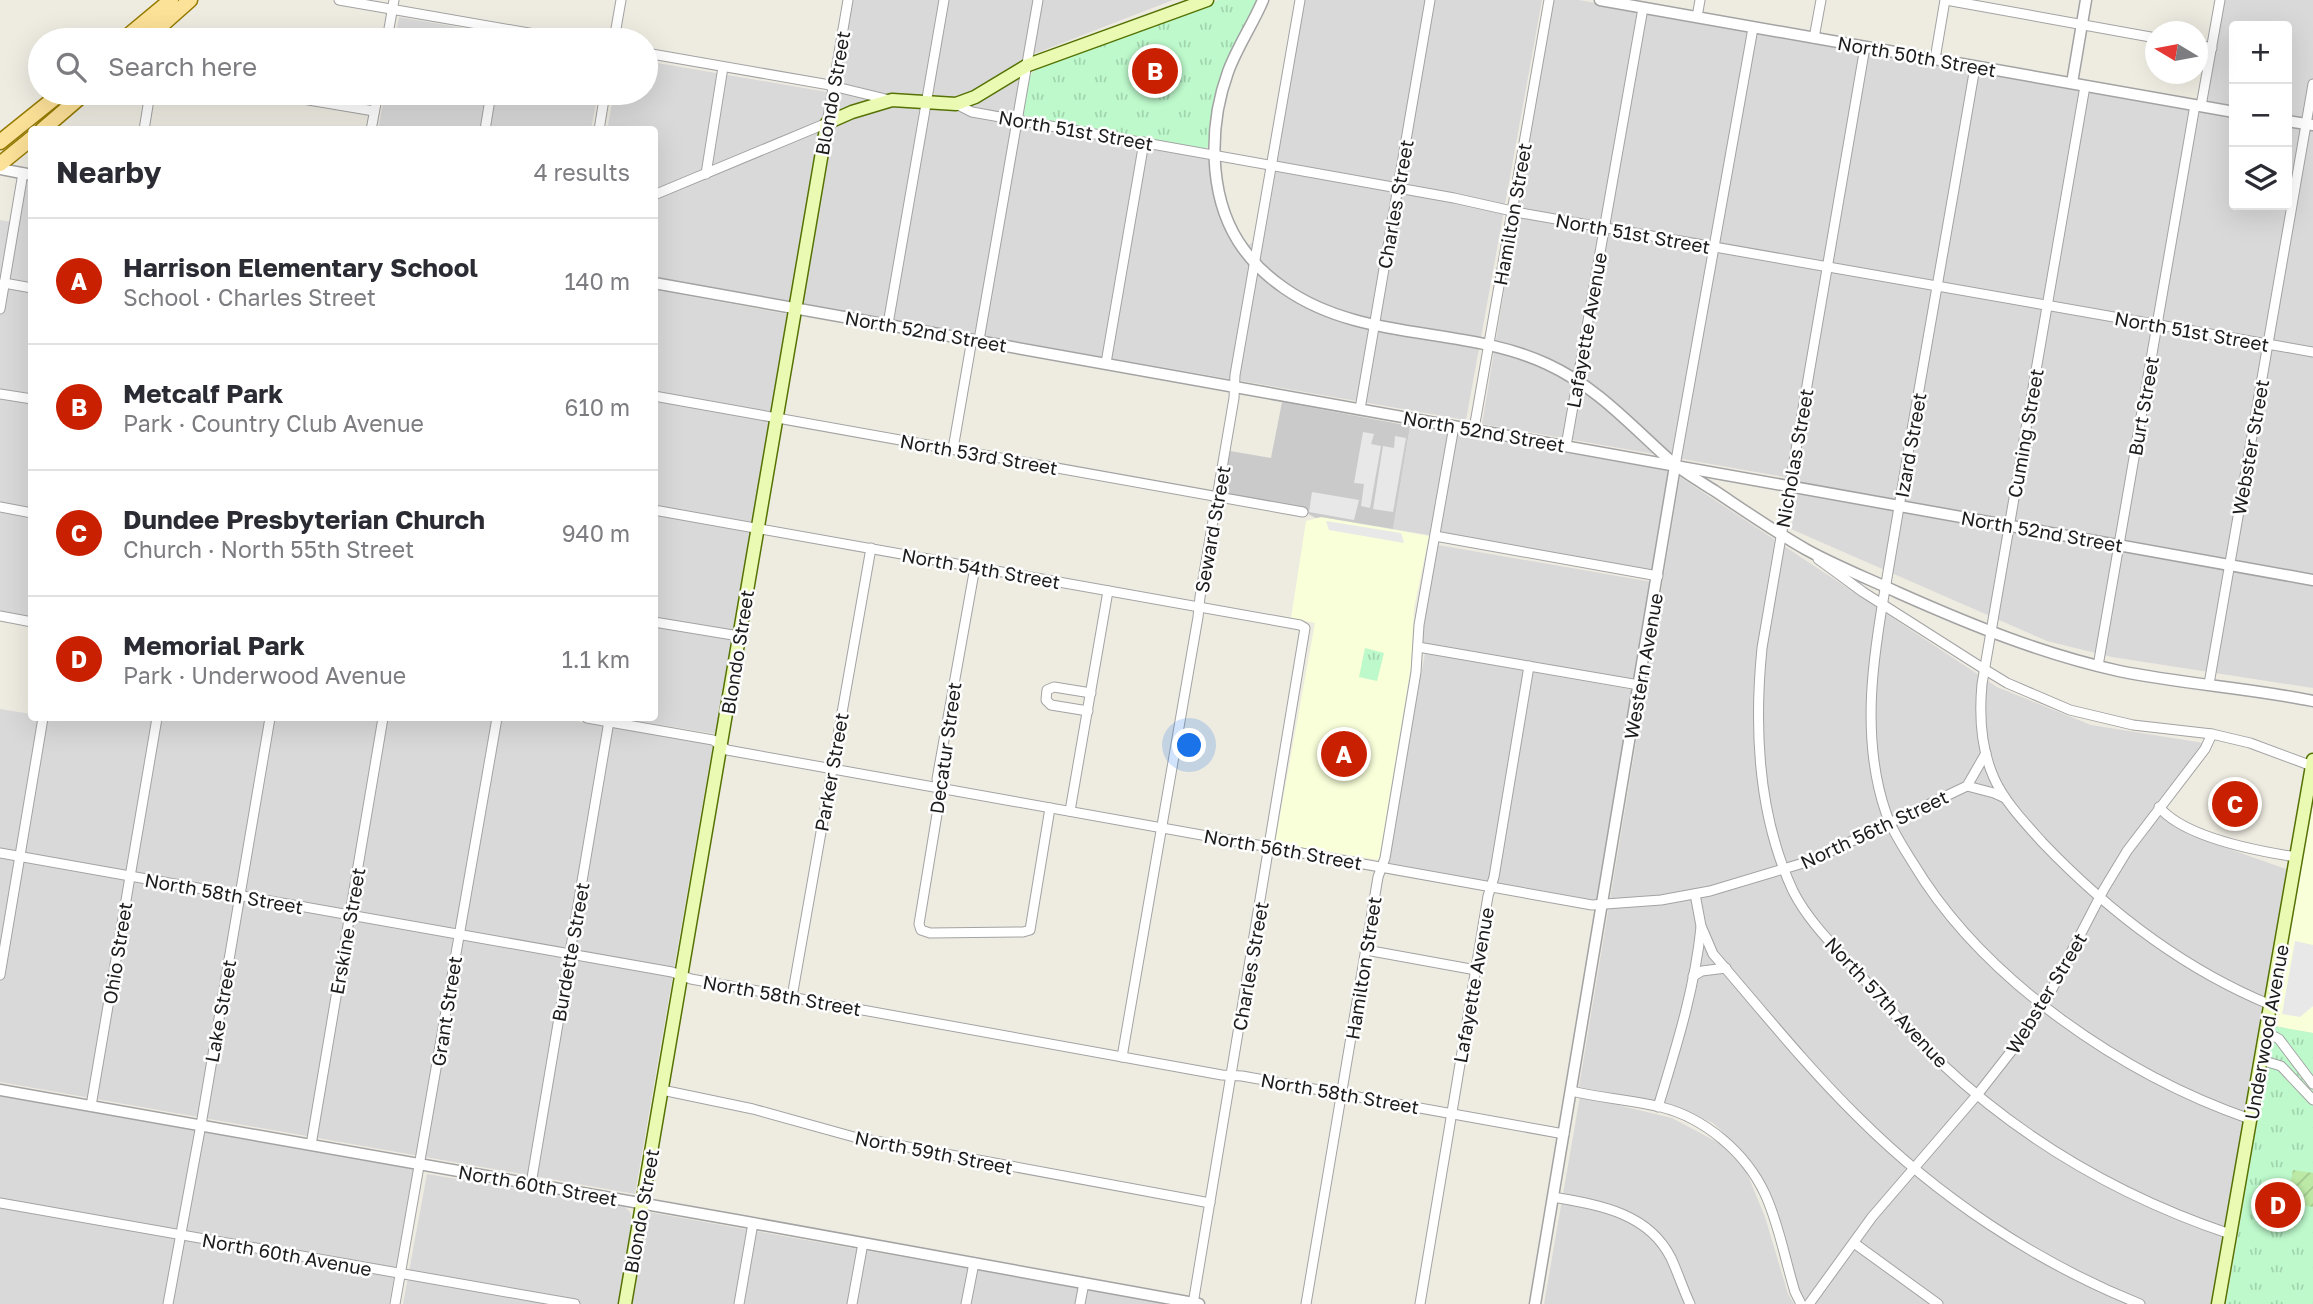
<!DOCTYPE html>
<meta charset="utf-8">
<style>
:root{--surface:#fff;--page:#f2f2f3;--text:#2b2b33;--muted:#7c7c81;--line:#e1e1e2;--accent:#c82000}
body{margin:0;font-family:"Golos Text",sans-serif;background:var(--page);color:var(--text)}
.controls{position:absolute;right:21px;top:21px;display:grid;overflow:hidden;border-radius:7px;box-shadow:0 7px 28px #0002}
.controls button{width:63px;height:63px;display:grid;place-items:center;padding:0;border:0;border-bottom:2px solid var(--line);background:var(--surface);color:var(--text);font:35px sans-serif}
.compass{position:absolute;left:2145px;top:21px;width:63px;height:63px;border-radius:50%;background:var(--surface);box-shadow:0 7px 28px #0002;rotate:280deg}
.you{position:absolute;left:1190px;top:746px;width:24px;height:24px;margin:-18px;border:5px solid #fff;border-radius:50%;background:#1a73e8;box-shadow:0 0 0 10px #1a73e833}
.badge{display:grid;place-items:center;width:46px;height:46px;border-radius:50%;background:var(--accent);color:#fff;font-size:23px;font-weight:700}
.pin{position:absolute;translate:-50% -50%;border:4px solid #fff;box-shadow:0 2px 7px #0006}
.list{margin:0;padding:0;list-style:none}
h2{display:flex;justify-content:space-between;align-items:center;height:91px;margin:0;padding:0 28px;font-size:30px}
h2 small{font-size:23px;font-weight:400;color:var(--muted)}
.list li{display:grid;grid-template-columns:46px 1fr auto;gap:21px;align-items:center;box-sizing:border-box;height:126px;padding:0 28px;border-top:2px solid var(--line)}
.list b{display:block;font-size:26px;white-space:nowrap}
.list p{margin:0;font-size:23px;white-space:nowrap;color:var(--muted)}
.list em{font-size:23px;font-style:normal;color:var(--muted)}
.icon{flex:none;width:38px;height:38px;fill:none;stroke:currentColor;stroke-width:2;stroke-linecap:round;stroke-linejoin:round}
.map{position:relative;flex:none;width:2313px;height:1304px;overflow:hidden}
.search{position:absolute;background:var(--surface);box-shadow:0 7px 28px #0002;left:28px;top:28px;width:630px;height:77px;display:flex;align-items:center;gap:18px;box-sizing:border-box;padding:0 24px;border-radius:38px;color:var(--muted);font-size:26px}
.panel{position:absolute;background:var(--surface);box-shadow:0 7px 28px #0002;left:28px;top:126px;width:630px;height:595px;border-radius:7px}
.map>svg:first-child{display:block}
</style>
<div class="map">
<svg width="2313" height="1304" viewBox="0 0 2313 1304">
<defs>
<pattern id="park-tufts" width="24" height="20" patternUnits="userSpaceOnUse" patternTransform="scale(1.75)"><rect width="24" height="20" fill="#bdf9cb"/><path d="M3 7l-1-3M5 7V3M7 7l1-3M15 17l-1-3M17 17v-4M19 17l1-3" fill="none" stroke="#a2d5ae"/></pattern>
<pattern id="garden-furrows" width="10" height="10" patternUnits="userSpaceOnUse" patternTransform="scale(1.75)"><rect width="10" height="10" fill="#bce9a6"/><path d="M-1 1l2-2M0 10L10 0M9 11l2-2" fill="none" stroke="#a1c78e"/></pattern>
</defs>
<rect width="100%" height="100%" fill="#eeebe1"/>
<g fill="#dad9d9" fill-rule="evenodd">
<path d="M852,0h321l-139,54 -14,73 198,32 6,46 21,42 8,-5 45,-242h244l-76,420 -667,-116z"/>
<path d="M1552,0h27l622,112 3,-2 20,-110h89v688l-201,-31 -65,-16 -256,-112 9,-48 -16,-4 -302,-53zM2234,26h53v179h-53z"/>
<path d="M399,17l134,23h-138z"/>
<path d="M646,61l181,31 -37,209 -135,-23 -1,-148h-47l7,-37h32z"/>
<path d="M385,93h213l-7,36 -213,1z"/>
<path d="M28,177l3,1v439l-31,-5v-392l19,3z"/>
<path d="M655,290l132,24 -71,420 -98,-16h36z"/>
<path d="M1410,426l261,45 -15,102 -263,-44z"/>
<path d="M1680,477l317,210 94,38 113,18 -53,67 39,25 99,35 -77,434h-406l-6,-11 -29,-95 -29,-48 -29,-27 -43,-19 -91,-17z"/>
<path d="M1438,545l214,37 -16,98 -214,-37v-12z"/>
<path d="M1425,653l208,37 -37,210 -209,-36z"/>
<path d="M0,709l31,5 1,4h526l155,26 -78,450 -635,-112z"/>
<path d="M0,1095l414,73 -25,136h-389z"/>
<path d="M1580,1096l92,22 47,25 27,28 19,46 23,77 6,10h-250z"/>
<path d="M427,1174l198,33 5,5 2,10 -14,82h-215z"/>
<path d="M648,1212l520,92h-537z"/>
</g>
<g fill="#f9ffd9">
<path d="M1321,517l108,19 -15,72 -3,58 -32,194 -104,-17 40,-220 -24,-5 15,-97z"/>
<path d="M2313,805v228l-39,-7z"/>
</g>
<path fill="#cacaca" d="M1282,402l128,24 -17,103 -72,-12 -5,1 -21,-11 -72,-15 7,-41 41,7z"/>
<g fill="url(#park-tufts)">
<path d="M1219,0h40l-22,42 -29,105 -5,2 -182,-32 8,-41 6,-6z"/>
<path d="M1365,648l19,5 -7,28 -18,-4z"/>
<path d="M2274,1026l39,7v271h-87z"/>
</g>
<path fill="url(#garden-furrows)" d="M2293,1170l20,3v34l-26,-5z"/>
<g fill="#e8e8e8">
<path d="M1363,432l11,2 -3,10 10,2 -11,62 -9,-2 3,-22 -10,-1z"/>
<path d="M1395,436l11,2 -13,74 -20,-3 10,-63 11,2z"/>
<path d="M1312,492l47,8 -5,20 -45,-8z"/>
<path d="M1326,521l75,12 3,10 -75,-13z"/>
<path d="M2295,941l18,4v61l-13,11 -18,-3z"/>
</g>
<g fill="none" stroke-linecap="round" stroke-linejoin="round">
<g stroke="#a3a3a3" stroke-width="11">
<g id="minor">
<path d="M339,0l230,40"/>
<path d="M1946,0l210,38"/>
<path d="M1697,17l3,-17"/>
<path d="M1814,38l7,-38"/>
<path d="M387,40l7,-40"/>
<path d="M500,40l2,-11"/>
<path d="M614,40l7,-40"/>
<path d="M2198,45l14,3"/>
<path d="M1865,47l-103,601c-8,80 -4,168 31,243 16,32 46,60 70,87 25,29 50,58 78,85 83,78 182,135 289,171"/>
<path d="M646,53l178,31 66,16"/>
<path d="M1935,59l10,-59"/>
<path d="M1975,67c-21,121 -41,242 -63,363 -8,50 -17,99 -25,148 -14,77 -27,160 -1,235 6,18 17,34 27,50 70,117 210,212 337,256"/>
<path d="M2085,86l-103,598c-3,32 -1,65 12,94 10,23 31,45 48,64 65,68 141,127 229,163"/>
<path d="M267,93l107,18"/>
<path d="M956,104l16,8 482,86 67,15 792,139"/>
<path d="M2201,106l19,-106"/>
<path d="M144,130l6,-37"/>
<path d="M371,130l7,-37"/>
<path d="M485,130l6,-37"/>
<path d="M599,130l6,-37"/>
<path d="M706,174l17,-107"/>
<path d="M654,195l173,-72 21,-123"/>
<path d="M4,283l28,5"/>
<path d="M0,309l23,-136"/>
<path d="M888,324l56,-324"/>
<path d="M979,340l59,-340"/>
<path d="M1106,363l38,-221"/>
<path d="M0,394l32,5"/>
<path d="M654,396l649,116"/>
<path d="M1360,409l70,-409"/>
<path d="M1474,429l75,-429"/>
<path d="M1566,446l77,-438"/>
<path d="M953,449l19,-110"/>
<path d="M1675,466l78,-438"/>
<path d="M0,507l32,6"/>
<path d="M654,510l646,115 5,3 -112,676"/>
<path d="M1435,536l223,40"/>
<path d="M1818,559l45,33 121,77 23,14 63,27 63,15 79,9 38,9 62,23"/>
<path d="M975,567l-38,212 3,17 -21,128 2,6 9,3 93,-1 7,-2 20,-122"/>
<path d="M0,616l32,6"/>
<path d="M654,622l85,14"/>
<path d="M1418,647l221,38"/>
<path d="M2098,666l97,-561"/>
<path d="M2209,684l104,-600"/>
<path d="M1088,711l-37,-6 -5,-5 1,-10 7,-3 37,6"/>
<path d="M587,718l126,22 14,10 865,155 69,-5 49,-9 100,-30 157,-75 19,-33"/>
<path d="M1967,786l27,7 11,5"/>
<path d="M2159,807c26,31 98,44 137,50"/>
<path d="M1070,811l38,-220"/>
<path d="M0,853l672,119 19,7 531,96 20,1 322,58"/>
<path d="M1695,894l6,32 12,28c47,54 93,112 145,163 79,79 177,145 282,187"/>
<path d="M1366,950l110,20"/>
<path d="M0,975l43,-257"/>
<path d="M1693,976l9,-5 24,-3"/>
<path d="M792,997l79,-449"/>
<path d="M2266,1032l13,7 34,45"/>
<path d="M1122,1057l76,-440 2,-20 34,-199 1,-23 65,-375"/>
<path d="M2261,1060l20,6 32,34"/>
<path d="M662,1090l91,19 101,28 356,66"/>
<path d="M1571,1091c30,7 60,9 90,16 44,11 85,46 104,87 14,30 20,66 30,98l6,12"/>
<path d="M91,1106l66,-388"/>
<path d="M1658,1107c18,-59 37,-119 43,-180"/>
<path d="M311,1145l72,-427"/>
<path d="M531,1184l78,-463"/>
<path d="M1553,1197c45,8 95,15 118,61 7,15 12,31 19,46"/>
<path d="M0,1203l575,101"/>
<path d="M1854,1243l84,61"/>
<path d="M168,1304l34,-185 68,-401"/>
<path d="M395,1304l102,-586"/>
<path d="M739,1304l14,-81"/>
<path d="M852,1304l11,-61"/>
<path d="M966,1304l8,-41"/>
<path d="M1080,1304l4,-21"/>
<path d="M1306,1304l72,-427 7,-19 31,-186 3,-47 35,-199"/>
<path d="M1420,1304l68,-408 6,-19 35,-211"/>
<path d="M1809,1304l63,-87 105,-122 47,-60 24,-38 56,-108 23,-38 78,-102 7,-15"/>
</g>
</g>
<g stroke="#a3a3a3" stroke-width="13">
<g id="tertiary">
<path d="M1263,0c-10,24 -26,47 -35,72 -19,52 -20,121 10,169 12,19 27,34 46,47 78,55 179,37 263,76 52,24 84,62 126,99 12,10 28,19 42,28 30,20 60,41 92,59 29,16 62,29 92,43 72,32 143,61 220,78 64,13 130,17 194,30"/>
<path d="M1600,0l634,112"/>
<path d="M2072,83l14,-83"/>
<path d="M2287,121l26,4"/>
<path d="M0,169l32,6"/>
<path d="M654,283l1659,297"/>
<path d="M0,1090l747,132 452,82"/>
<path d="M1535,1304l140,-838"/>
</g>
</g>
<g stroke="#557204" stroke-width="15">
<g id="secondary">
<path d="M625,1304l202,-1181 25,-11 40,-12 64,4 19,-7 53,-32 179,-65"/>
<path d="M2218,1304l95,-544"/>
</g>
</g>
<g stroke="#947a00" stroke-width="17">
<g id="primary">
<path d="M123,40l48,-40"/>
<path d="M145,40l45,-40"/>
<path d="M42,130l43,-37"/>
<path d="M0,142l61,-49"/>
<path d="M0,164l32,-26"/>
</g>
</g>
<use href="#minor" stroke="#fff" stroke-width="9"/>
<use href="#tertiary" stroke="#fff" stroke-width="10"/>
<use href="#secondary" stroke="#ebfab3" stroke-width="12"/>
<use href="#primary" stroke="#fce198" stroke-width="14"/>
</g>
<g text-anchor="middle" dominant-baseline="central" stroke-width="5" stroke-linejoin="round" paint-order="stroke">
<g font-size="19" fill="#1c1c1c" stroke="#fff">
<text transform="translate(1917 56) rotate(10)">North 50th Street</text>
<text transform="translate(832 93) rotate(-80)">Blondo Street</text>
<text transform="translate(1076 130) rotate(10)">North 51st Street</text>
<text transform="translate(1395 204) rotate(-80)">Charles Street</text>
<text transform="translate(1512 214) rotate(-80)">Hamilton Street</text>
<text transform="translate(1633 233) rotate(10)">North 51st Street</text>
<text transform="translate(1586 330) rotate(-80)">Lafayette Avenue</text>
<text transform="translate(926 331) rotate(10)">North 52nd Street</text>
<text transform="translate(2192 331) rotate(10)">North 51st Street</text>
<text transform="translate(2143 406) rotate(-80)">Burt Street</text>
<text transform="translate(1484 431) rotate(10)">North 52nd Street</text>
<text transform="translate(2025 433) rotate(-80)">Cuming Street</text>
<text transform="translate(1910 445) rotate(-80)">Izard Street</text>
<text transform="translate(2250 447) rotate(-80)">Webster Street</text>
<text transform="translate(979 454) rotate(10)">North 53rd Street</text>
<text transform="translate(1794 458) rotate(-80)">Nicholas Street</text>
<text transform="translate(1212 529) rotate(-80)">Seward Street</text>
<text transform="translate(2042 531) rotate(10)">North 52nd Street</text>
<text transform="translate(981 568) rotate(10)">North 54th Street</text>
<text transform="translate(737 652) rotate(-81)">Blondo Street</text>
<text transform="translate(1643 666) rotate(-80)">Western Avenue</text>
<text transform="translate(945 748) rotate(-82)">Decatur Street</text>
<text transform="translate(831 772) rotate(-80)">Parker Street</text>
<text transform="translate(1874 829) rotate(-25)">North 56th Street</text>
<text transform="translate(1283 849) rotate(10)">North 56th Street</text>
<text transform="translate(224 893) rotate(10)">North 58th Street</text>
<text transform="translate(347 931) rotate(-80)">Erskine Street</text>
<text transform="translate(570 952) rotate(-80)">Burdette Street</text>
<text transform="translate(117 953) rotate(-81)">Ohio Street</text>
<text transform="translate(1250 966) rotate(-80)">Charles Street</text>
<text transform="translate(1363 968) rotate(-81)">Hamilton Street</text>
<text transform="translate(1473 985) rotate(-80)">Lafayette Avenue</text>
<text transform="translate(2046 993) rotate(-59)">Webster Street</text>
<text transform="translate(782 995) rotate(10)">North 58th Street</text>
<text transform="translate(1887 1002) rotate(47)">North 57th Avenue</text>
<text transform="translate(220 1011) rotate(-80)">Lake Street</text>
<text transform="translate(446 1011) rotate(-81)">Grant Street</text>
<text transform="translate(2266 1032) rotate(-80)">Underwood Avenue</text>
<text transform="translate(1340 1093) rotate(10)">North 58th Street</text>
<text transform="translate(934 1152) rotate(11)">North 59th Street</text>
<text transform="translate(538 1185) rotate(10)">North 60th Street</text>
<text transform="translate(641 1211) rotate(-80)">Blondo Street</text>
<text transform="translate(287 1254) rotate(10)">North 60th Avenue</text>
</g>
</g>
</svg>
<div class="controls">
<button>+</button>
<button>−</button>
<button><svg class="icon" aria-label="layers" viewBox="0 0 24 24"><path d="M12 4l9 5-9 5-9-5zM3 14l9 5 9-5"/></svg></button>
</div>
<svg class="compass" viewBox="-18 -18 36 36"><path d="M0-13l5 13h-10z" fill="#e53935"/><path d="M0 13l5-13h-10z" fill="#7c7c81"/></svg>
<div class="you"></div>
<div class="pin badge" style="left:1344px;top:754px">A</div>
<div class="pin badge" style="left:1155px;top:71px">B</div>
<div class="pin badge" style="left:2235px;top:804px">C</div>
<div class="pin badge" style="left:2278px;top:1205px">D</div>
<div class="search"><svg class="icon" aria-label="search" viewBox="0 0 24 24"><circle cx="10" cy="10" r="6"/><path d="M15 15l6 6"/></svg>Search here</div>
<section class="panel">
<h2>Nearby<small>4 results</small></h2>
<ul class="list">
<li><span class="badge">A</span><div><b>Harrison Elementary School</b><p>School · Charles Street</p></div><em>140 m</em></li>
<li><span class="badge">B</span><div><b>Metcalf Park</b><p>Park · Country Club Avenue</p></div><em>610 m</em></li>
<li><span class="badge">C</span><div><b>Dundee Presbyterian Church</b><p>Church · North 55th Street</p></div><em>940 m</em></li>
<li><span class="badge">D</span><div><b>Memorial Park</b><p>Park · Underwood Avenue</p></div><em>1.1 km</em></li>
</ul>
</section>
</div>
